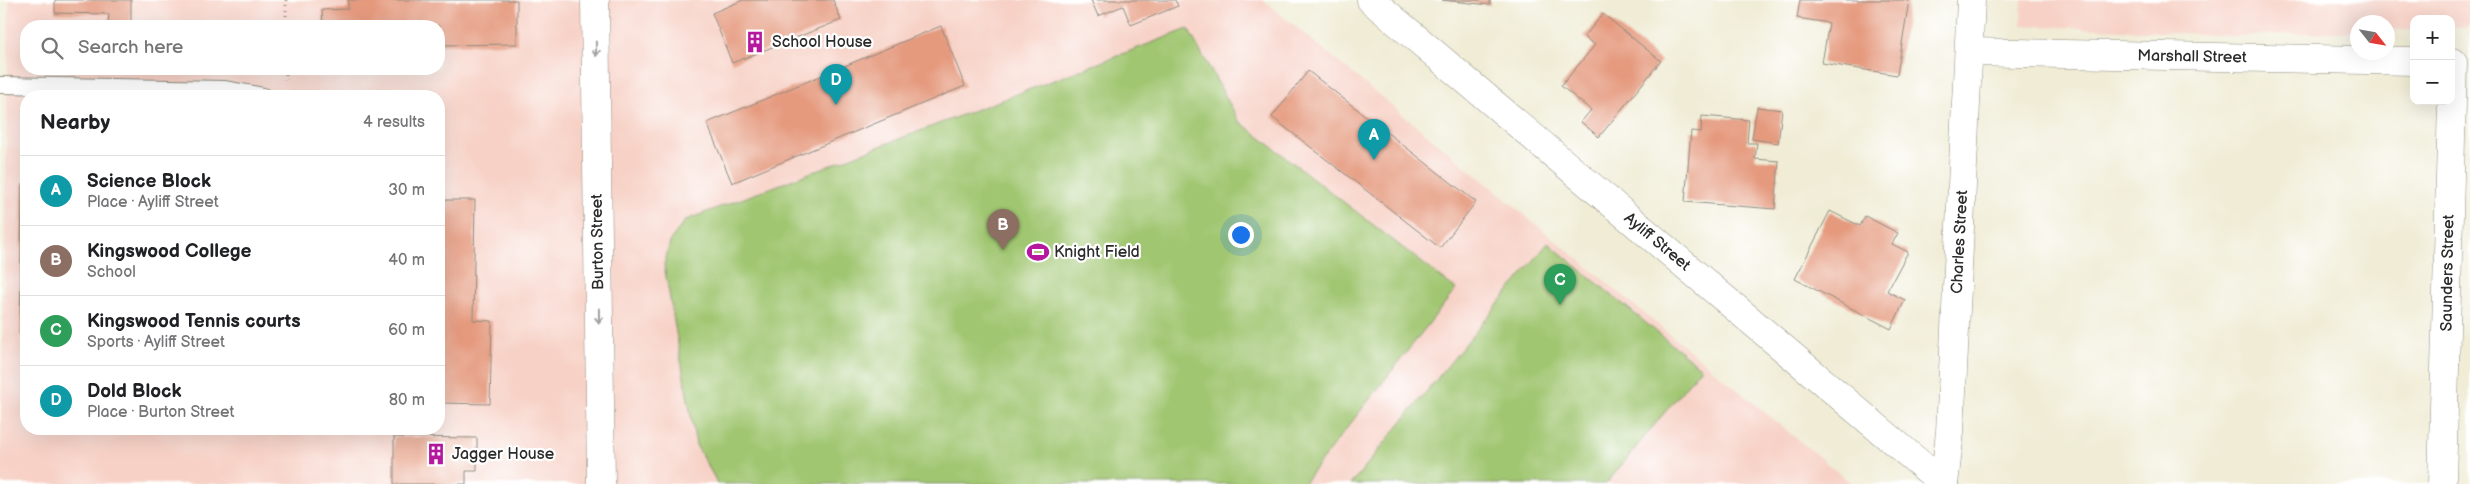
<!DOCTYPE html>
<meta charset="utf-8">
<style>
:root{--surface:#fff;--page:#f2f2f2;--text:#202124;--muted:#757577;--line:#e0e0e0;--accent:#1a73e8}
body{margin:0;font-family:"Balsamiq Sans",sans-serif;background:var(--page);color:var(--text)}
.controls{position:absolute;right:15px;top:15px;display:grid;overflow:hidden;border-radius:10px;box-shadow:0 5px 20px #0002}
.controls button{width:45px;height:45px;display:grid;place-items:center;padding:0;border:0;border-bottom:1px solid var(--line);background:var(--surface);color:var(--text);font:25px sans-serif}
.compass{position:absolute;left:2350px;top:15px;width:45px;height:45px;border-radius:50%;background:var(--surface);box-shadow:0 5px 20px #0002;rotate:121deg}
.you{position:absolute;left:1240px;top:234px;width:18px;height:18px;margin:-12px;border:4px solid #fff;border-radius:50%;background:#1a73e8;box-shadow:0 0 0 8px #1a73e833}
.badge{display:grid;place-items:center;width:32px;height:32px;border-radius:50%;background:var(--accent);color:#fff;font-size:16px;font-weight:700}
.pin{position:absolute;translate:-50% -41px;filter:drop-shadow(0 1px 2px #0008)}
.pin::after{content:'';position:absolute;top:26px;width:18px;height:15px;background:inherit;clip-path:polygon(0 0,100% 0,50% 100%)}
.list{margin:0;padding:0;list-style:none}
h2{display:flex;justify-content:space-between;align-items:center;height:65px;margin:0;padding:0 20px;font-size:21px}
h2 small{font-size:16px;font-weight:400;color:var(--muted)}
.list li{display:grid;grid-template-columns:32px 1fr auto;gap:15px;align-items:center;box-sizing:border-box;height:70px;padding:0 20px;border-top:1px solid var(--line)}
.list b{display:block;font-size:19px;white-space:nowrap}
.list p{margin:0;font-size:16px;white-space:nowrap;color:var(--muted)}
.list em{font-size:16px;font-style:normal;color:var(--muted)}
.icon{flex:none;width:28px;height:28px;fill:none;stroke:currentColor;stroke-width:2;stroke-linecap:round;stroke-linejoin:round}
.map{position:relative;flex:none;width:2470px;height:484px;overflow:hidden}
.search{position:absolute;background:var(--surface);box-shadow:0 5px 20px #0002;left:20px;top:20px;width:425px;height:55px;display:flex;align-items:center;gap:12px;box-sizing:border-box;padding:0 18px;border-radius:20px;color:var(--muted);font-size:19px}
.panel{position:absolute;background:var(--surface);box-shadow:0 5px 20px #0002;left:20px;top:90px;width:425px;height:345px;border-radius:20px}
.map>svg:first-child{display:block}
</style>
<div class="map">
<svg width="2470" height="484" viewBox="0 0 2470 484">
<rect width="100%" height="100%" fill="#fff"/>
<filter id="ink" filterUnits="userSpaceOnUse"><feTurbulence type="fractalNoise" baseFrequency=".02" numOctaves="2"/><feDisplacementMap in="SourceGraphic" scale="10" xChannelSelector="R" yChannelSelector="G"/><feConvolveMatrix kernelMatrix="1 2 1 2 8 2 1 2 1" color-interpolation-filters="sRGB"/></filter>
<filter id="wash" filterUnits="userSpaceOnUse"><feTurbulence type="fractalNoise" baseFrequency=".0096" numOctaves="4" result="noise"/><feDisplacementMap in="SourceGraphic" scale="20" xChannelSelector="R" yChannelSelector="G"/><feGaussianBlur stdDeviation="1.12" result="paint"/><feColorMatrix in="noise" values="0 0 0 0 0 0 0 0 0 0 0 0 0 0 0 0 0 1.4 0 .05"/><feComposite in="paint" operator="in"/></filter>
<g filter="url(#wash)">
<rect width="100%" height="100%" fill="#f0ecd5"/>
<g fill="#f7d1c6" fill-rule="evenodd">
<path d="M9,0h1254l589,484h-1852zM26,26h413v43h-413zM26,96h413v333h-413z"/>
<path d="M2022,0h448v26l-19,1v-8h-37v10l-26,1v-8h-30l-1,9 -119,5 -217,-11z"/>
</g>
<g fill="#a0c671" stroke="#66784e">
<path d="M1188,29l51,92 217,168 -153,195h-585l-22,-39 -32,-180 7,-26 15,-19z"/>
<path d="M1548,243l153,125 -95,116h-255z"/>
</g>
<g id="blocks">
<g fill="#e59a7e">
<path d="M55,0h76v24h-23l1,-10 -54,-1z"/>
<path d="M348,0h169v44l-78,1v-19h-116l-1,-16 26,-1z"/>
<path d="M743,0h90l8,20 -109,43 -20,-50z"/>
<path d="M1091,0h84l3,6 -47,19 -8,-19 -25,10z"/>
<path d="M1442,0h48v5z"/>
<path d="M1800,0h109l-12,75 -75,-12 7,-40 -32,-5z"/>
<path d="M1603,14l58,47 -62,76 -18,-15 10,-12 -30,-24 34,-41 -11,-8z"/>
<path d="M941,26l24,60 -233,97 -25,-60z"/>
<path d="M1308,71l168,131 -36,46 -168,-131z"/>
<path d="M1757,107l25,3 -4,33 -26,-4z"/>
<path d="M1702,116l47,4 -2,23h10l-2,16 24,2 -4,48 -90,-7 6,-71 10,1z"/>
<path d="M22,184h4v151h-6z"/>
<path d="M439,200h36l-2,120 19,1 -2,83 -51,-1z"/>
<path d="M1830,211l30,15 5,-10 33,17 -6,11 16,8 -21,39 18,9 -14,29 -96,-50z"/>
<path d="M394,437l83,1v33h-11v13h-72z"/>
</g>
</g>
</g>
<g filter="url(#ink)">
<use href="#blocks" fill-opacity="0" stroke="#8e8c80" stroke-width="1"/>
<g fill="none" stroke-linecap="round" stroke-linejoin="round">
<g stroke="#8e8c80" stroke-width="18">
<path id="service" d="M0,85l225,4 39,7"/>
</g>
<g stroke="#8e8c80" stroke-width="29">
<g id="minor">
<path d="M595,0l6,484"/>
<path d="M1371,0l573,484"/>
<path d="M1970,52l444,9"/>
<path d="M1944,484l6,-52 21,-432"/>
<path d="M2442,484l11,-422"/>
</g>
</g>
<g stroke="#8e8c80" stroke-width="3" stroke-dasharray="1 4" stroke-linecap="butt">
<path d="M286,0v26"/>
<path d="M286,69v12"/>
</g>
<use href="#service" stroke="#fff" stroke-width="16"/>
<use href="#minor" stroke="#fff" stroke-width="28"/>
</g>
<defs><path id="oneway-shaft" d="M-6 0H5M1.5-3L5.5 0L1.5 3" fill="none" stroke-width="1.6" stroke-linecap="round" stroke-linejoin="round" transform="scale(1.25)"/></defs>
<g stroke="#a0a0a0">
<use href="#oneway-shaft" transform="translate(596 49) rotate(89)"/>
<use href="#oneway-shaft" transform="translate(599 316) rotate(89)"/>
</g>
</g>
<defs>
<g id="building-bare" transform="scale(1.725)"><path d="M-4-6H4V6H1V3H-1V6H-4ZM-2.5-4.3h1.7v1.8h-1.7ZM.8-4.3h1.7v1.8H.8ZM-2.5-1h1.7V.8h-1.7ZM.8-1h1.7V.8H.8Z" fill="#b5179e" stroke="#fff" stroke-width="2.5" paint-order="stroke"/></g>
<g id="stadium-bare" transform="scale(1.725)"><path d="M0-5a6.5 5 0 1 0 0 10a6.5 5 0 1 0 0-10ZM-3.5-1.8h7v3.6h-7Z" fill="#b5179e" stroke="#fff" stroke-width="2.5" paint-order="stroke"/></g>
</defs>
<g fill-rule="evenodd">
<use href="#building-bare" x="755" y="42"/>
<use href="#stadium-bare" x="1038" y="252"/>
<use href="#building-bare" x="436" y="454"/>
</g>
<g text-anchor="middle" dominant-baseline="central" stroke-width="4.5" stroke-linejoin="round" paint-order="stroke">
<g font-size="16" fill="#2b2b2b" stroke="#fff" text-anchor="start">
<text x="772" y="42">School House</text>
<text x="1054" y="252">Knight Field</text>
<text x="452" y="454">Jagger House</text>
</g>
<g font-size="16" fill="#2b2b2b" stroke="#fff">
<text transform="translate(2192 57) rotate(1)">Marshall Street</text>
<text transform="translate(598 242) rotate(-91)">Burton Street</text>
<text transform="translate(1657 242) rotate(40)">Ayliff Street</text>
<text transform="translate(1960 242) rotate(-87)">Charles Street</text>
<text transform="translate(2448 273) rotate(-89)">Saunders Street</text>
</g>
</g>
</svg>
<div class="controls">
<button>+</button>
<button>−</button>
</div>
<svg class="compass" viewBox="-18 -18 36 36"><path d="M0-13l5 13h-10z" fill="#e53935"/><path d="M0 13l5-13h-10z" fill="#757577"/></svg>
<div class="you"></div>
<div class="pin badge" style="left:1374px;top:160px;background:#0f9aa8">A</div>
<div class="pin badge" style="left:1003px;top:250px;background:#8d6e63">B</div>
<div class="pin badge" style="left:1560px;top:305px;background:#2e9e5b">C</div>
<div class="pin badge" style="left:836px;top:105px;background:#0f9aa8">D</div>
<div class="search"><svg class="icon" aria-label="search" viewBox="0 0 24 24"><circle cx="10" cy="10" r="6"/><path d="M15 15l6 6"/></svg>Search here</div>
<section class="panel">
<h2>Nearby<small>4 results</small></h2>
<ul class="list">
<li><span class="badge" style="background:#0f9aa8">A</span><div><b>Science Block</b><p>Place · Ayliff Street</p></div><em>30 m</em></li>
<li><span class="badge" style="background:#8d6e63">B</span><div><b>Kingswood College</b><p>School</p></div><em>40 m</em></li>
<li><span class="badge" style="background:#2e9e5b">C</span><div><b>Kingswood Tennis courts</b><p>Sports · Ayliff Street</p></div><em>60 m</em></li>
<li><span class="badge" style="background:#0f9aa8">D</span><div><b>Dold Block</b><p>Place · Burton Street</p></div><em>80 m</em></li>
</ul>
</section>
</div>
